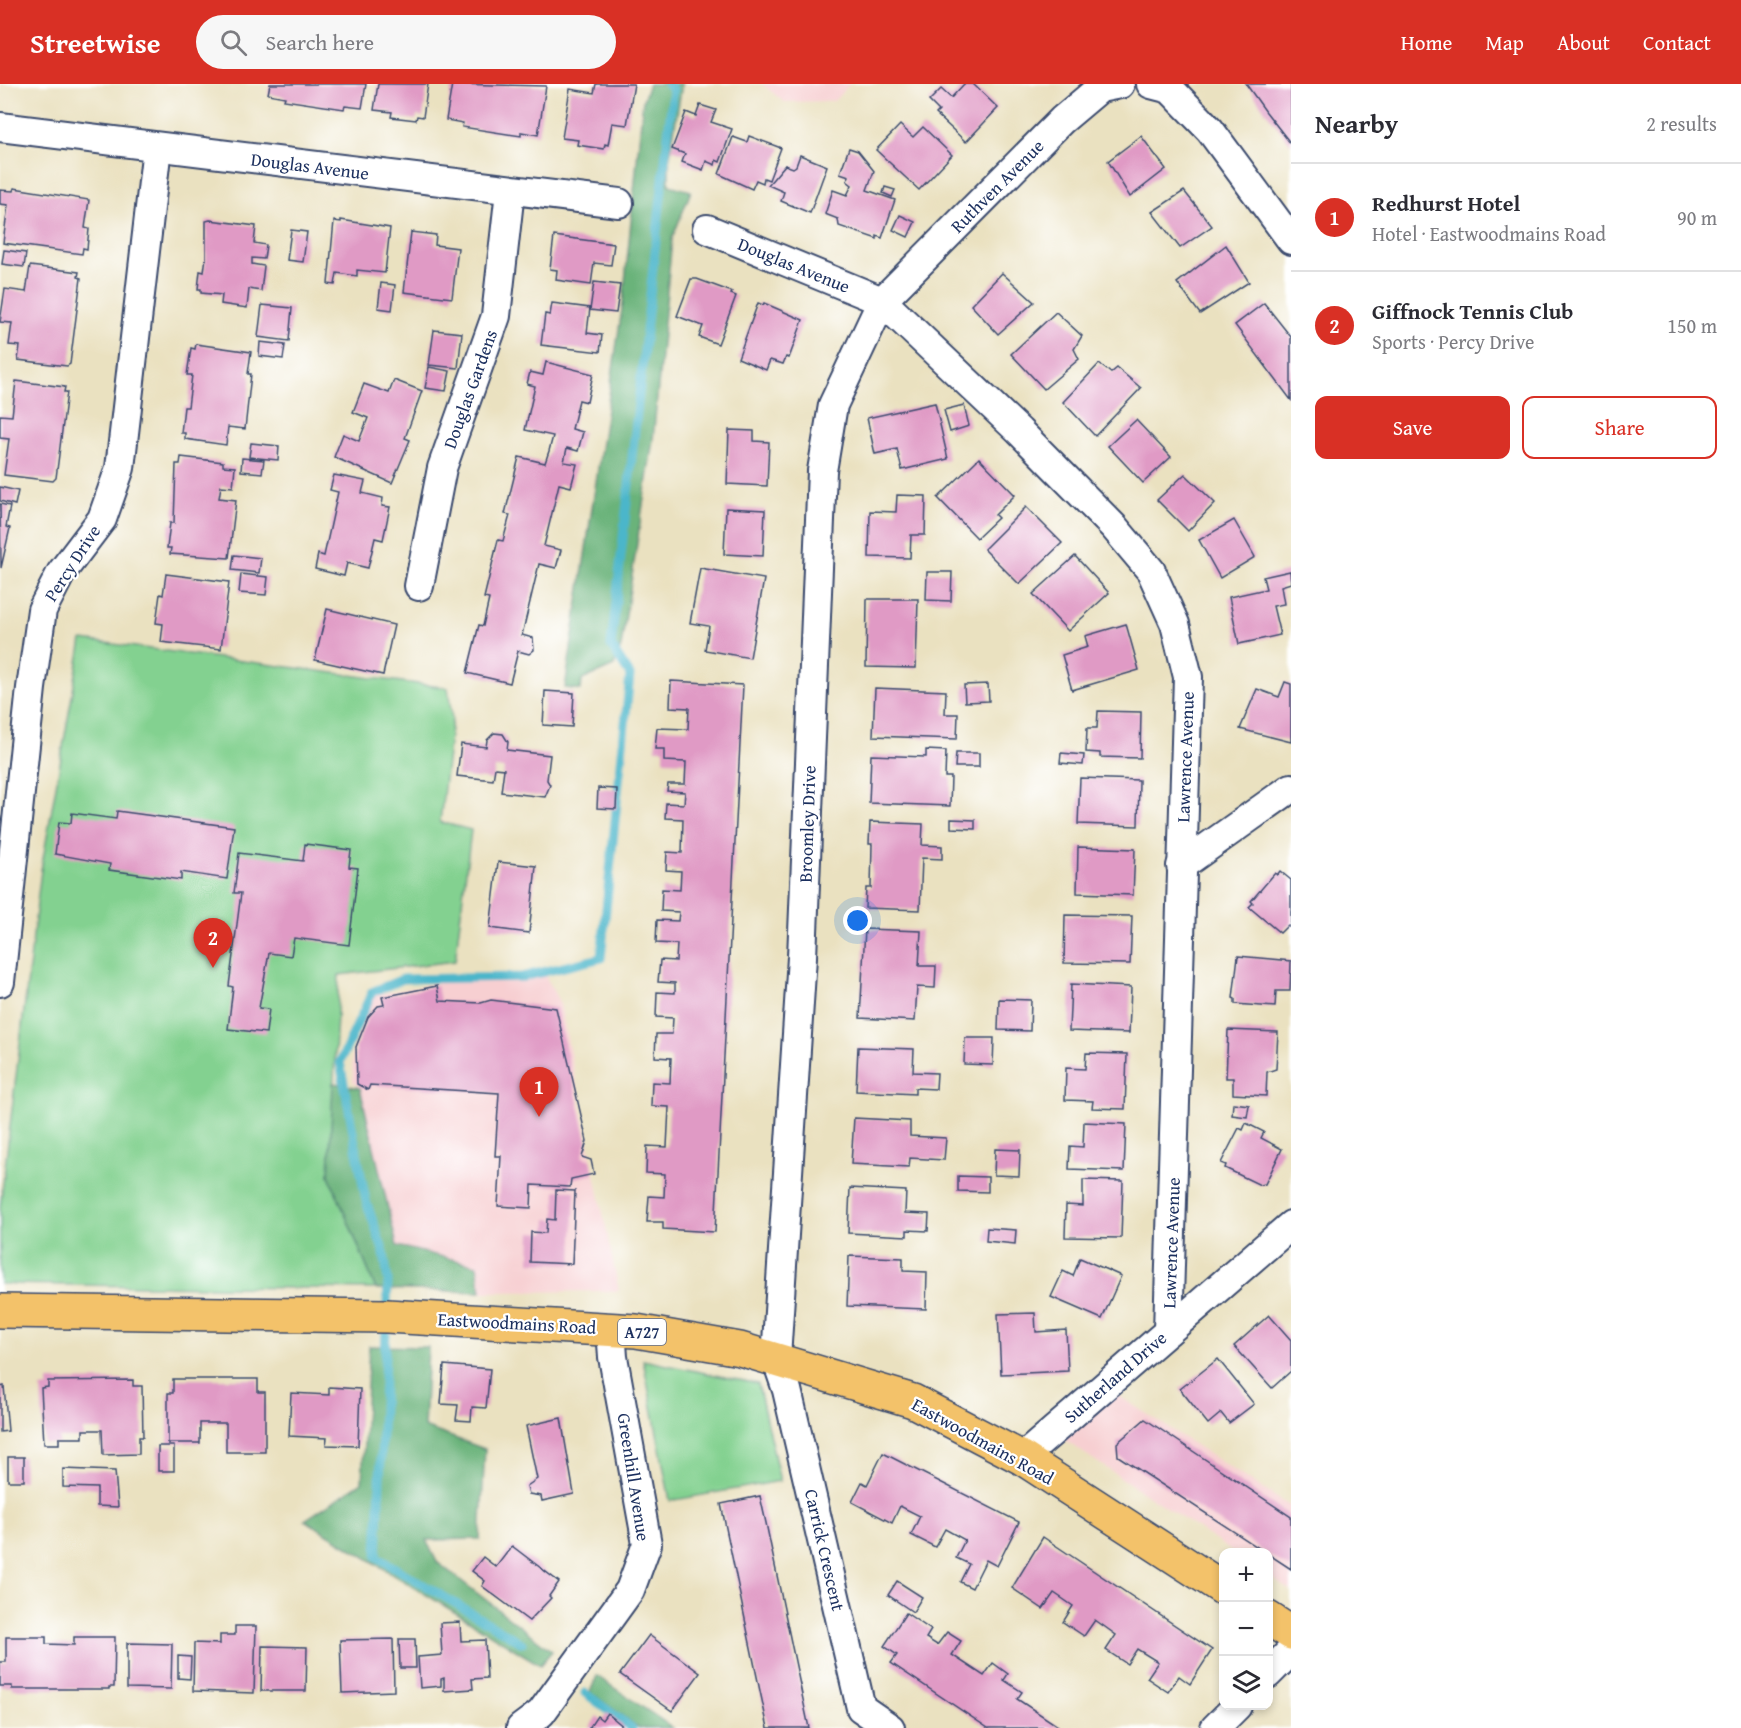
<!DOCTYPE html>
<meta charset="utf-8">
<style>
:root{--surface:#fff;--page:#f7f7f7;--text:#2b2b33;--muted:#7c7c81;--line:#e1e1e2;--accent:#d93025}
body{margin:0;font-family:"Gentium Book Plus",serif;background:var(--page);color:var(--text)}
.controls{position:absolute;right:18px;bottom:18px;display:grid;overflow:hidden;border-radius:12px;box-shadow:0 3px 9px #0003}
.controls button{width:54px;height:54px;display:grid;place-items:center;padding:0;border:0;border-bottom:2px solid var(--line);background:var(--surface);color:var(--text);font:30px sans-serif}
.you{position:absolute;left:858px;top:837px;width:21px;height:21px;margin:-15px;border:4px solid #fff;border-radius:50%;background:#1a73e8;box-shadow:0 0 0 9px #1a73e833}
.badge{display:grid;place-items:center;width:39px;height:39px;border-radius:50%;background:var(--accent);color:#fff;font-size:20px;font-weight:700}
.pin{position:absolute;translate:-50% -50px;filter:drop-shadow(0 2px 3px #0008)}
.pin::after{content:'';position:absolute;top:32px;width:21px;height:18px;background:inherit;clip-path:polygon(0 0,100% 0,50% 100%)}
.list{margin:0;padding:0;list-style:none}
h2{display:flex;justify-content:space-between;align-items:center;height:78px;margin:0;padding:0 24px;font-size:26px}
h2 small{font-size:20px;font-weight:400;color:var(--muted)}
.list li{display:grid;grid-template-columns:39px 1fr auto;gap:18px;align-items:center;box-sizing:border-box;height:108px;padding:0 24px;border-top:2px solid var(--line)}
.list b{display:block;font-size:22px;white-space:nowrap}
.list p{margin:0;font-size:20px;white-space:nowrap;color:var(--muted)}
.list em{font-size:20px;font-style:normal;color:var(--muted)}
.actions{display:flex;gap:12px;padding:18px 24px}
.actions a{flex:1;padding:14px 0;border:2px solid var(--accent);border-radius:12px;text-align:center;font-size:21px;color:var(--accent)}
.actions .main{background:var(--accent);color:#fff}
.icon{flex:none;width:33px;height:33px;fill:none;stroke:currentColor;stroke-width:2;stroke-linecap:round;stroke-linejoin:round}
.map{position:relative;flex:none;width:1291px;height:1644px;overflow:hidden}
header{display:flex;align-items:center;gap:36px;box-sizing:border-box;height:84px;padding:0 30px;background:var(--accent);color:#fff}
header strong{font-size:28px}
nav{display:flex;gap:33px;margin-inline-start:auto;font-size:21px}
.search{width:420px;height:54px;background:var(--page);display:flex;align-items:center;gap:15px;box-sizing:border-box;padding:0 21px;border-radius:33px;color:var(--muted);font-size:22px}
main{display:flex}
aside{flex:1;background:var(--surface)}
.map>svg:first-child{display:block}
</style>
<header>
<strong>Streetwise</strong>
<div class="search"><svg class="icon" aria-label="search" viewBox="0 0 24 24"><circle cx="10" cy="10" r="6"/><path d="M15 15l6 6"/></svg>Search here</div>
<nav><a>Home</a><a>Map</a><a>About</a><a>Contact</a></nav>
</header>
<main>
<div class="map">
<svg width="1291" height="1644" viewBox="0 0 1291 1644">
<rect width="100%" height="100%" fill="#fff"/>
<filter id="ink" filterUnits="userSpaceOnUse"><feTurbulence type="fractalNoise" baseFrequency=".0167" numOctaves="2"/><feDisplacementMap in="SourceGraphic" scale="12" xChannelSelector="R" yChannelSelector="G"/><feConvolveMatrix kernelMatrix="1 2 1 2 8 2 1 2 1" color-interpolation-filters="sRGB"/></filter>
<filter id="wash" filterUnits="userSpaceOnUse"><feTurbulence type="fractalNoise" baseFrequency=".008" numOctaves="4" result="noise"/><feDisplacementMap in="SourceGraphic" scale="24" xChannelSelector="R" yChannelSelector="G"/><feGaussianBlur stdDeviation="1.35" result="paint"/><feColorMatrix in="noise" values="0 0 0 0 0 0 0 0 0 0 0 0 0 0 0 0 0 1.4 0 .05"/><feComposite in="paint" operator="in"/></filter>
<g filter="url(#wash)">
<rect width="100%" height="100%" fill="#eae1c0"/>
<g fill="#f7cfd1">
<path d="M762,0h88l-16,17 -50,1z"/>
<path d="M543,887l17,33 59,287 -138,1 -4,-27 -80,-19 -37,-158 -7,-6 -1,-26 21,-61 81,-15z"/>
<path d="M1105,1303l186,120v84l-22,-15 -1,-24h-35l-181,-120z"/>
</g>
<g fill="#83d190" stroke="#4f8077" stroke-width="1.5">
<path d="M82,556l366,48 4,31 -12,103 31,8 -16,131 -116,14 -10,200 47,114 -376,-5v-76l41,-338z"/>
<path d="M643,1276l115,24 22,97 -110,20z"/>
</g>
<g fill="#6ab37a" stroke="#42716c" stroke-width="1.5">
<path d="M649,0h33l-13,77v24l22,6 -19,48 -19,201 -32,207 -7,19 -32,14 -1,10 -16,-2 58,-386 20,-202z"/>
<path d="M333,999l27,5 37,158 80,19 4,27 -105,-3 -47,-114z"/>
<path d="M369,1262l59,1 -4,80 61,22 -5,90 -54,1 11,22 115,89 -12,14 -235,-145 57,-38z"/>
<path d="M597,1592l76,52h-34l-49,-36z"/>
</g>
<g fill="none" stroke-linecap="round" stroke-linejoin="round">
<g stroke="#4cb6ca" stroke-width="9">
<path d="M522,1559l-145,-86 11,-276 -4,-28 -18,-52 -26,-139 32,-70 31,-13 119,-2 79,-19 29,-283 -19,-29 62,-557 -6,-5"/>
<path d="M585,1609l47,35"/>
</g>
</g>
<g id="blocks">
<g fill="#e09ac5">
<path d="M270,0h96l-4,24 -17,-2 -1,3 -60,-9 1,-3 -17,-3z"/>
<path d="M378,0h50l-5,33 -6,-1 -1,4 -25,-3 1,-5 -18,-2z"/>
<path d="M452,0l94,2 -8,49 -17,-3v4l-59,-9 1,-4 -17,-3z"/>
<path d="M596,0h38l-7,41 -15,-2 -4,22 -3,-1 -1,5 -27,-4 1,-5 -16,-2 8,-49 24,4z"/>
<path d="M964,0h9l25,24 -32,34 -30,-28 3,-3 -10,-10 12,-12 10,9z"/>
<path d="M1246,0h45v60l-25,-32z"/>
<path d="M700,21l16,5 -5,12 21,7 -12,33 -4,-2 -1,5 -9,-4 -3,9 -21,-8 3,-8 -13,-5 14,-37 10,4z"/>
<path d="M900,41l13,12 10,-10 29,28 -33,35 -43,-40z"/>
<path d="M749,52l32,12 -12,32 -5,-2 -1,5 -7,-3 -4,9 -33,-15 14,-37 14,5z"/>
<path d="M1141,52l25,33 -36,28 -22,-36z"/>
<path d="M849,64l9,3 16,20 -7,19 28,10 -13,38 -5,-2v3l-38,-13 -1,-7 -13,-5 8,-24 14,5 5,-10 -5,-4 2,-5 -9,-3z"/>
<path d="M800,71l27,11 -17,47 -29,-12 3,-9 -16,-7 17,-20 8,3 3,-2z"/>
<path d="M885,103l10,3 -3,7 -9,-4z"/>
<path d="M14,104l75,12 -4,28 4,1 -2,20 -4,-1 -1,6 -79,-11 5,-38 -8,-1v-14l13,1z"/>
<path d="M1184,107l28,35 -32,22 -28,-36z"/>
<path d="M900,131l15,7 -7,15 -15,-7z"/>
<path d="M210,136l46,6 -2,17 12,2 -2,14 -12,-1v6l12,2 -3,25 -12,-2 -2,19 -26,-4 1,-9 -21,-2v-4h-3l2,-18 4,1 2,-15v-36z"/>
<path d="M341,136l49,8 -5,45 -28,-3v6l-20,-3 -2,12 -7,-1 6,-63 7,1z"/>
<path d="M291,146l16,2 -4,30 -16,-2z"/>
<path d="M411,148l25,3 -1,10 23,3 -6,50 -48,-6z"/>
<path d="M554,152l60,8 -3,21 -17,-2 -3,22 -35,-5 1,-10 -7,-1z"/>
<path d="M1226,161l23,37 -49,32 -23,-31z"/>
<path d="M4,166l22,3 -2,14 -22,-3z"/>
<path d="M30,182l49,6 -1,5 3,1 -11,86 -3,2 -49,-6 2,-14 -11,-1 3,-22 -12,-1 5,-33 21,3z"/>
<path d="M1002,189l32,29 -36,32 -27,-29z"/>
<path d="M691,195h6l35,13 -1,2 5,2 -18,48 -19,-7 4,-11 -26,-10z"/>
<path d="M594,198l26,3 -4,28 -26,-3z"/>
<path d="M381,199l14,2 -3,25 -14,-2z"/>
<path d="M552,219l38,5 -3,25 15,2 -2,17 -59,-7 4,-31 5,1z"/>
<path d="M758,219l5,2 1,-2 39,17 -14,38 -3,-1 -3,7 -13,-4 -4,10 -28,-12z"/>
<path d="M1264,219l27,34v63l-56,-75z"/>
<path d="M262,221l30,3 -3,33 -31,-4z"/>
<path d="M1056,228l26,24 -8,13 5,10 -35,30 -33,-35z"/>
<path d="M434,246l28,3 -4,35 -29,-3z"/>
<path d="M260,258l25,3 -2,14 -24,-3z"/>
<path d="M196,260l55,8 -3,22h3l-6,55 -17,-2 -2,18 -41,-6v-6h-4l3,-26h4l4,-32h-5l4,-27 4,1z"/>
<path d="M546,278l47,12 -6,28 -8,-2 -7,29 11,3 -5,19 -11,-3 -3,14 13,2 -6,23 -12,-3 -15,62 17,4 -5,18 -17,-4 -17,71 11,3 1,12 -5,4 -11,-3 -8,32 -43,-10 12,-48 4,1 6,-27 -5,-1 14,-58 5,1 7,-26 -5,-1 14,-57 26,6 4,-12 4,-15 -28,-6 10,-44 -8,-2 3,-12 13,3z"/>
<path d="M1099,280l12,9 6,-5 24,20 -46,48 -32,-34z"/>
<path d="M429,283l21,4 -4,20 -21,-3z"/>
<path d="M394,296l28,11 -17,47 5,2 -18,43 -58,-26 9,-23 16,7 9,-23 -15,-6 11,-28 25,9z"/>
<path d="M16,297l49,6 -1,5h3l-11,86 -3,3 -49,-6 5,-36 -9,-1v-23l12,1z"/>
<path d="M935,319l13,56 -46,11 -5,-21 -22,5 -8,-36z"/>
<path d="M964,321l5,21 -19,6 -6,-22z"/>
<path d="M1136,336l35,37 -28,26 -35,-37z"/>
<path d="M729,346l25,1v10l15,1 -2,44 -40,-2z"/>
<path d="M251,359l28,3 -1,14 -29,-3z"/>
<path d="M181,373l42,5v4l12,1 -2,20 -12,-1 -2,12 17,2 -7,58 -59,-4 1,-6h-4l3,-25h4l2,-59h4z"/>
<path d="M242,374l22,2 -2,13 -21,-2z"/>
<path d="M979,374l36,37 -20,20 3,3 -21,20 -39,-40z"/>
<path d="M1185,390l30,29 -27,28 -31,-31z"/>
<path d="M334,391l31,6 -3,12 21,5 -1,8 8,1 -7,33 -8,-2 -7,30 -21,-5 -3,13 -29,-7 3,-15 6,2 14,-64 -8,-2z"/>
<path d="M0,403l18,4 -3,14 -15,-4z"/>
<path d="M897,411l29,1 -1,39h-14l-1,23 -41,-1 1,-46 26,1z"/>
<path d="M0,420l10,2 -4,21 4,1 -9,40z"/>
<path d="M1026,423l36,36 -43,41 -35,-35z"/>
<path d="M726,424l39,2 -2,46 -39,-2z"/>
<path d="M1234,436l21,37 -35,21 -21,-38z"/>
<path d="M234,471l27,3 -2,15 -27,-3z"/>
<path d="M1075,472l34,37 -41,38 -35,-37z"/>
<path d="M700,484l64,11 -14,79 -45,-8 4,-24 -19,-3z"/>
<path d="M1290,487l1,12 -10,3 3,18 -11,2 7,29 -41,9 -10,-47 37,-8 -3,-12z"/>
<path d="M927,488h25l-1,29 -25,-1z"/>
<path d="M166,490l63,8 -8,67 -60,-7 2,-18 -7,-1 4,-29 3,1z"/>
<path d="M241,490l27,3 -2,18 -27,-2z"/>
<path d="M867,515h51l-2,69 -50,-1z"/>
<path d="M327,525l67,16 -11,50 -68,-15z"/>
<path d="M1126,540l13,46 -67,20 -10,-35 26,-8 -3,-11z"/>
<path d="M671,597l72,4 -28,547 -52,-3v-7h-16l2,-26 15,1 1,-23 -19,-1 1,-27 20,1 2,-40 -18,-1 1,-24 18,1 1,-25 -16,-1 1,-23h16l1,-16 -17,-1 1,-25 18,1v-10l-17,-1 2,-22 16,1 1,-17 -21,-1 1,-23 21,1 1,-9 -18,-1 1,-22 18,1 1,-19 -15,-1 1,-18 15,1 1,-34 -18,-1 1,-15 18,1 1,-12 -18,-1 1,-7h17l1,-22 -22,-1v-12h-9l2,-21 31,1 1,-21 -19,-1z"/>
<path d="M1285,598l6,2v58l-51,-13 17,-40 22,8z"/>
<path d="M988,600l1,17 -24,1 -1,-17z"/>
<path d="M875,604l71,3 -1,23h13l-1,25 -84,-3z"/>
<path d="M545,607l29,2 -2,34 -29,-2z"/>
<path d="M1098,627l43,1 -1,46 -40,-1v-4l-14,-1 1,-24h10z"/>
<path d="M494,649l9,1 5,8 -1,8 43,5 -3,25 3,5 -5,12 -44,-5 3,-23 -9,-1 -2,12 -36,-4 4,-32 25,3 1,-7z"/>
<path d="M926,666l20,1 -1,26h6l-1,29 -81,-3 2,-48 55,2z"/>
<path d="M956,669h23v14h-24z"/>
<path d="M1061,669l23,2 -1,10 -23,-2z"/>
<path d="M1080,694l59,2 -1,46 -60,-2z"/>
<path d="M598,704l19,1 -1,20 -19,-1z"/>
<path d="M117,727l117,16 -7,52 -46,-7v8l-72,-10 1,-6 -55,-10 4,-32 12,1 1,-10 44,6z"/>
<path d="M951,735l24,1v9l-24,-1z"/>
<path d="M870,738l53,2 -1,21 20,1v13l-20,-1 -2,52 -55,-2 1,-20h5l1,-44h-3z"/>
<path d="M305,760l46,6 -2,17 9,1 -9,77 -55,-7 -3,18 -22,-3 -10,55 10,1 -3,24 -38,-4 5,-42 -4,-1 12,-93h-7l5,-40 64,8z"/>
<path d="M1078,763l57,2 -2,46 -56,-2z"/>
<path d="M498,778l38,4 -7,67 -39,-5z"/>
<path d="M1280,787l11,9v48l-3,-3 -8,8 -31,-26 4,-4 -2,-2 24,-28 2,2z"/>
<path d="M1065,831l67,1 -2,48 -66,-1z"/>
<path d="M865,845l56,2 -2,35h17l-1,22 -18,-1 -2,34 -55,-3z"/>
<path d="M1238,872l53,5 -1,30h-14l-1,16 -40,-3v-5l-2,-1z"/>
<path d="M1071,900l60,3 -2,46 -60,-2z"/>
<path d="M437,902l3,15 41,2 10,-3 65,8 31,133 -5,16 9,3 3,14 -23,5 -1,8 -38,-2 -1,23 -33,-2 3,-50h-6l4,-63 -129,-8 -2,5 -11,-6 -1,-37 12,-30 10,-11 6,-1 -2,-8z"/>
<path d="M999,915l32,1 -1,31 -32,-1z"/>
<path d="M1228,946l50,2 -2,37 -9,3 -1,24 -33,-2v-16h-7z"/>
<path d="M965,954h29l-1,27 -29,-1z"/>
<path d="M858,963l56,2 -1,23 24,1 -1,16 -21,-1v6l-59,-3z"/>
<path d="M1086,969l41,1 -2,55 -33,-1 1,-7 -28,-1 1,-32 19,1z"/>
<path d="M1233,1019l16,2 -2,12 -15,-2z"/>
<path d="M854,1034l56,3v15l36,2 -2,22 -34,-2 -1,9 -58,-3z"/>
<path d="M1084,1038l42,2 -2,47 -55,-2 1,-23 13,1z"/>
<path d="M1246,1039l18,9 -3,6 21,11 -17,35 -5,1 -35,-17 1,-3 -5,-2 18,-35 4,2z"/>
<path d="M995,1065l25,1 -1,26 -25,-1z"/>
<path d="M958,1092l30,1v15l-30,-1z"/>
<path d="M1083,1096l40,1 -2,57 -56,-1 1,-32 17,1z"/>
<path d="M850,1104l56,3 -1,22 24,1 -1,17 -21,-1v6l-59,-3z"/>
<path d="M556,1106l19,1 -3,73 -42,-2 1,-30 15,1 1,-14 8,1z"/>
<path d="M987,1144l29,2 -1,14 -29,-3z"/>
<path d="M849,1172l54,2v13l24,1 -1,37 -79,-3z"/>
<path d="M1080,1174l41,18 -19,43 -51,-22 12,-26 10,5z"/>
<path d="M1035,1229l1,19 30,-2 2,41 -67,3 -3,-60z"/>
<path d="M1269,1231l22,25v31l-19,17 -38,-42z"/>
<path d="M1218,1275l36,45 -25,19 -8,-10 -13,11 -28,-35z"/>
<path d="M444,1281l46,4 -4,39 -14,-1 -1,14 -15,-1 2,-15 -17,-1z"/>
<path d="M173,1295h85v13h7v60h-39v-29h-26v20h-32v-50h5z"/>
<path d="M133,1296v6h9l1,51h-4v17l-36,1 -1,-25h-19v8h-24v6h-15l-3,-56 7,-1v-6z"/>
<path d="M4,1302l4,45 -8,1v-45z"/>
<path d="M329,1303l31,2 -2,57 -32,-1 1,-7 -38,-2 2,-43 38,2z"/>
<path d="M561,1334l13,76 -32,7 -1,-5 -12,-2 -2,-8 10,-7 -11,-53z"/>
<path d="M1145,1335l146,98v52l-173,-113 -1,-13z"/>
<rect x="158" y="1362" width="16" height="25"/>
<path d="M883,1369l136,69 -22,44 -11,-6 -14,28 -12,-6 9,-18 -13,-6 9,-18 -20,-11 -10,18 -24,-12 9,-19 -20,-10 -8,17 -40,-21 10,-20 5,3z"/>
<rect x="8" y="1373" width="16" height="24"/>
<path d="M63,1385l52,2 3,36 -21,-1v-18l-34,-1z"/>
<path d="M760,1412l6,27 43,205h-41l-8,-37 -39,-187z"/>
<path d="M1043,1453l169,113 -22,34 -11,-8 -11,16 -21,-14 11,-16 -21,-13 -10,15 -21,-14 10,-15 -11,-8 -10,-7 -11,16 -21,-14 10,-16 -10,-7 -9,-6 -11,16 -31,-21z"/>
<path d="M512,1462l47,36 -10,14 2,2 -22,23 -47,-35 3,-5 -13,-10 11,-14 13,10z"/>
<path d="M897,1497l25,16 -9,15 -25,-17z"/>
<path d="M906,1529l25,17 -5,8 11,7 10,-13 14,9 -9,14 32,21 9,-13 15,11 -4,6 18,12 -5,7 44,29h-73l-97,-65 6,-8 -13,-9z"/>
<path d="M460,1538l1,19 24,-1 2,38 -15,1 1,10 -29,2v-13l-3,1v7l-21,2 -2,-31 24,-2 -2,-32z"/>
<path d="M235,1542h21l-2,67 -61,-2 1,-48 26,1v-9h15z"/>
<path d="M649,1551l51,38 -28,38 -52,-37z"/>
<path d="M6,1553h40v7l28,1v-8h41l-1,50h-5v2h-97v-3h-12v-24h6z"/>
<path d="M393,1555l1,52 -52,2 -2,-53z"/>
<path d="M399,1555h16l1,29h-16z"/>
<path d="M127,1559l45,1 -1,45 -44,-1z"/>
<path d="M262,1562l45,1 -1,44h-45z"/>
<path d="M178,1572l13,1 -1,22 -12,-1z"/>
<path d="M607,1629l18,15h-36l8,-12 5,4z"/>
</g>
</g>
</g>
<g filter="url(#ink)">
<use href="#blocks" fill-opacity="0" stroke="#3a4a6d" stroke-width="1.5"/>
<g fill="none" stroke-linecap="round" stroke-linejoin="round">
<g stroke="#3a4a6d" stroke-width="32">
<g id="minor">
<path d="M1151,0l19,5 40,41 81,110"/>
<path d="M0,43l619,76"/>
<path d="M707,145l175,72 137,130 95,96 37,44 24,53 13,53 -20,654"/>
<path d="M419,502l23,-118 54,-152 14,-125"/>
<path d="M1181,782l110,-78"/>
<path d="M0,898l31,-294 11,-78 19,-37 41,-54 18,-51 37,-321"/>
<path d="M1022,1374l269,-233"/>
<path d="M1268,1590l23,-23"/>
<path d="M521,1644l20,-15 89,-123 17,-46 -34,-187 -2,-28"/>
<path d="M890,1644l-29,-20 -74,-318 -11,-32 26,-401 20,-486 11,-66 49,-104 180,-181 38,-32 20,-4"/>
<path d="M1215,1644l22,-22"/>
</g>
</g>
<g stroke="#3a4a6d" stroke-width="36">
<g id="major">
<path d="M0,1227l387,5 249,15 104,18 173,52 109,57 202,131"/>
<path d="M1268,1534l23,15"/>
</g>
</g>
<use href="#minor" stroke="#fff" stroke-width="28"/>
<use href="#major" stroke="#f3c26a" stroke-width="33"/>
</g>
</g>
<g text-anchor="middle" dominant-baseline="central" stroke-width="4.5" stroke-linejoin="round" paint-order="stroke">
<rect fill="#fff" stroke="#5f6d8e" stroke-width="1.5" x="618" y="1235" width="48" height="26" rx="4.5"/>
<g font-size="16" font-weight="bold" fill="#1b2f5e">
<text x="642" y="1248">A727</text>
</g>
<g font-size="18" fill="#1b2f5e" stroke="#fff">
<text transform="translate(310 82) rotate(7)">Douglas Avenue</text>
<text transform="translate(997 102) rotate(-45)">Ruthven Avenue</text>
<text transform="translate(794 181) rotate(22)">Douglas Avenue</text>
<text transform="translate(470 305) rotate(-70)">Douglas Gardens</text>
<text transform="translate(72 479) rotate(-57)">Percy Drive</text>
<text transform="translate(1185 673) rotate(-88)">Lawrence Avenue</text>
<text transform="translate(807 740) rotate(-88)">Broomley Drive</text>
<text transform="translate(1171 1159) rotate(-88)">Lawrence Avenue</text>
<text transform="translate(517 1239) rotate(3)">Eastwoodmains Road</text>
<text transform="translate(1115 1293) rotate(-41)">Sutherland Drive</text>
<text transform="translate(983 1357) rotate(29)">Eastwoodmains Road</text>
<text transform="translate(634 1393) rotate(81)">Greenhill Avenue</text>
<text transform="translate(825 1466) rotate(77)">Carrick Crescent</text>
</g>
</g>
</svg>
<div class="controls">
<button>+</button>
<button>−</button>
<button><svg class="icon" aria-label="layers" viewBox="0 0 24 24"><path d="M12 4l9 5-9 5-9-5zM3 14l9 5 9-5"/></svg></button>
</div>
<div class="you"></div>
<div class="pin badge" style="left:539px;top:1033px">1</div>
<div class="pin badge" style="left:213px;top:884px">2</div>
</div>
<aside>
<h2>Nearby<small>2 results</small></h2>
<ul class="list">
<li><span class="badge">1</span><div><b>Redhurst Hotel</b><p>Hotel · Eastwoodmains Road</p></div><em>90 m</em></li>
<li><span class="badge">2</span><div><b>Giffnock Tennis Club</b><p>Sports · Percy Drive</p></div><em>150 m</em></li>
</ul>
<div class="actions"><a class="main">Save</a><a>Share</a></div>
</aside>
</main>
